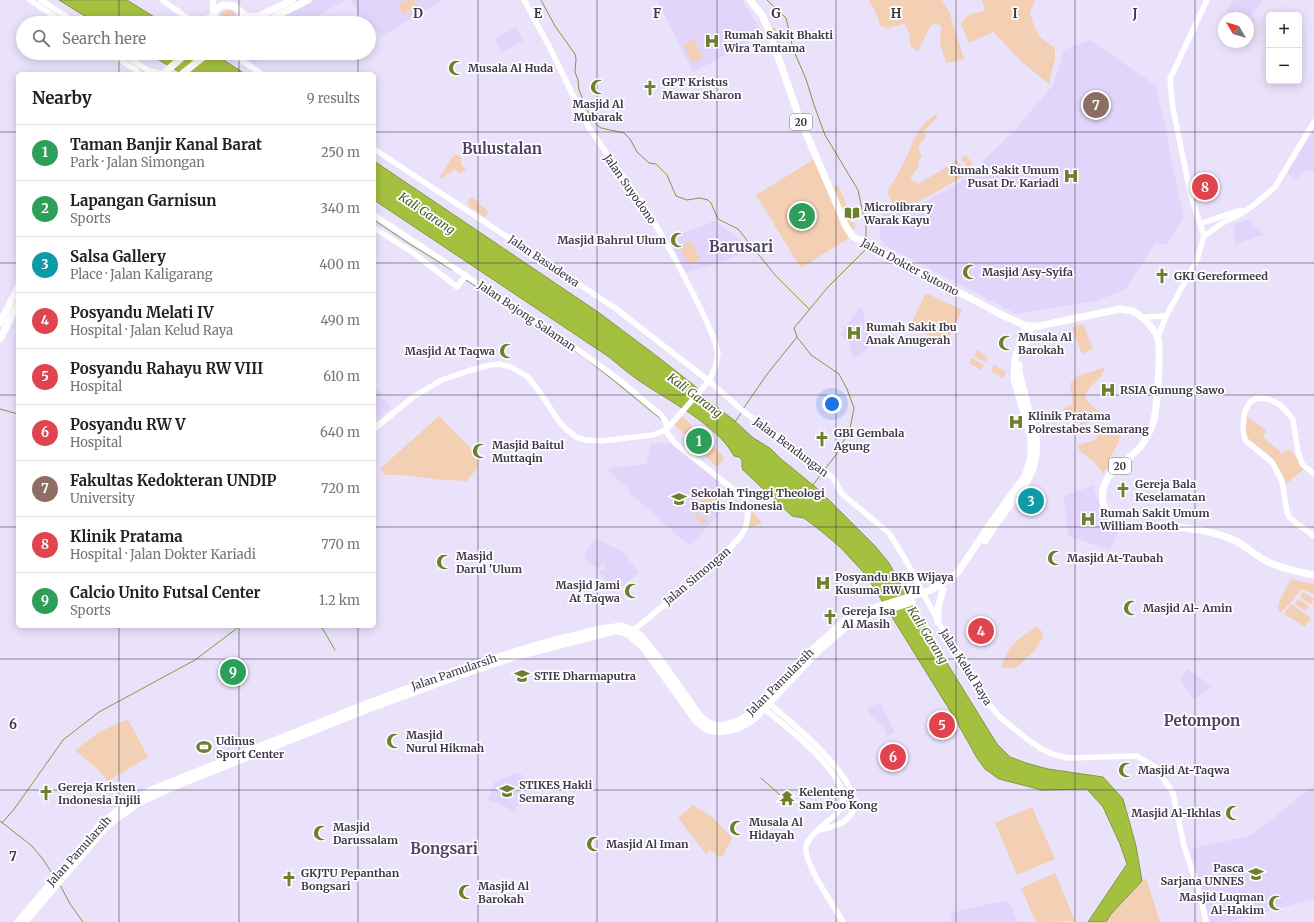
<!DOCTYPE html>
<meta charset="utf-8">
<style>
:root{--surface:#fff;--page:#f2f2f2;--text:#222;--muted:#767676;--line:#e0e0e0;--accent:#2563eb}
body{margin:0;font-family:Merriweather,serif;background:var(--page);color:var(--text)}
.controls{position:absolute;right:12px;top:12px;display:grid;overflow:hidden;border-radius:6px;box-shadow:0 2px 10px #0003}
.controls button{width:36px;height:36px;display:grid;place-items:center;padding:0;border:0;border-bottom:1px solid var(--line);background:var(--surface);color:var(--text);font:20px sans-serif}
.compass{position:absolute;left:1218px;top:12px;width:36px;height:36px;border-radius:50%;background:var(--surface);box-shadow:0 2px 10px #0003;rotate:308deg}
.you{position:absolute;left:832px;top:404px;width:14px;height:14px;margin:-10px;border:3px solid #fff;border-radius:50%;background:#1a73e8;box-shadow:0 0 0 6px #1a73e833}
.badge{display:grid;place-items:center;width:26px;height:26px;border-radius:50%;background:var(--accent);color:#fff;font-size:13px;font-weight:700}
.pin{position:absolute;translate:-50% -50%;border:2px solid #fff;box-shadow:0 1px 4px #0006}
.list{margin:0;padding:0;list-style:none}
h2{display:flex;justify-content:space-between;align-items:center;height:52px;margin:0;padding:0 16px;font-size:17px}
h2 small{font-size:13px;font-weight:400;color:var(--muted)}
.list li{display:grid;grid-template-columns:26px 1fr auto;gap:12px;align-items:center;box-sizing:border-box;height:56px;padding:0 16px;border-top:1px solid var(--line)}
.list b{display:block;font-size:15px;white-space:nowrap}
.list p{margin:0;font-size:13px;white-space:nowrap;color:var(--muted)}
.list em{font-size:13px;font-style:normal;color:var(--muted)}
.icon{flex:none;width:22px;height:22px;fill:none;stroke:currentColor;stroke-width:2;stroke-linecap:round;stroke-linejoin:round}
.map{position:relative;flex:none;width:1314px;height:922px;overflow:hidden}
.search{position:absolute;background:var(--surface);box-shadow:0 2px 10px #0003;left:16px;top:16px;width:360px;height:44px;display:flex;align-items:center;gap:10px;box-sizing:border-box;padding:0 14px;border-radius:22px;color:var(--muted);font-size:15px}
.panel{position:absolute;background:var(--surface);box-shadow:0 2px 10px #0003;left:16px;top:72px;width:360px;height:556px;border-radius:6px}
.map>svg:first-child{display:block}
</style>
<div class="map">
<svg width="1314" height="922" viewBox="0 0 1314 922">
<rect width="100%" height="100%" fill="#eae2fb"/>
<g fill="#e2d5fb">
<path d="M315,0h31l-27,15 -11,8h-38z"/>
<path d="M351,0h89l1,1 -59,35 -13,-12v-1l-9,-6z"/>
<path d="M657,0h85l20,32 -29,19 -40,21z"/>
<path d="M1234,0h29l-15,20v-2h-12l-10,-7z"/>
<path d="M516,27l7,14 -22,12 -6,-14z"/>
<path d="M1090,40l65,45 9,35 10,52 10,44 -17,29 -12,-2 -30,47 -29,11 -80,13 -131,-69 -6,-9 5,-30 39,-3 42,-24 50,-49 39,-46 10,-34z"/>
<path d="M241,53h20l-6,11z"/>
<path d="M1314,129v42l-8,-1 -9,10 -10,-7z"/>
<path d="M1248,219l16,16 -28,9 -3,-8 3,-2 -3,-9z"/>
<path d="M715,221l33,25 4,4 -28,11 -39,12 -18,-34z"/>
<path d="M859,308h3l8,38 -14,12 -5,-4v-5l-2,-6 -9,-9z"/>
<path d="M374,385l9,10 -2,1 10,11 -12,12 -5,-6z"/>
<path d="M651,443l30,1 36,34 -1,8 7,18 -1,7 -32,35 -37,-32 -1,-2 -23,-19 2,-2 -23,-20 3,-3 35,-4z"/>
<path d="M1093,485l9,27 10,11 8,7 -10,20 -41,-14 -6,-40z"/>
<path d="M597,539l26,13 16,21 -24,19 -16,-20 7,-4 -2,-4 -7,4 -14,-10 8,-14z"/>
<path d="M1187,669l18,12 6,7 -17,12 -14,-21z"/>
<path d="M880,702l15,30 -8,4 -5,-10 -11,-10 -4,-7z"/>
<path d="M519,773l6,4 -2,11 -6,21 -3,4 -9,-6 1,-1 -12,-4 -3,1 -3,-5 3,-5 4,-12z"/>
<path d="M1314,785v114l-85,23h-19l-19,-73 61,-14z"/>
<path d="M1008,900l10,22h-67l-1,-9z"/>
</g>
<g fill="#f3cfb3">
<path d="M410,0h4l3,6 -14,9 -5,-10 7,-4z"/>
<path d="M869,0h73l7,11 15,48 -18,4 -6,-20 1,-17 -7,-3 -4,4 -12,24c-11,-6 -7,-9 -9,-18 -1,-3 -3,-7 -5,-9l-16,4 -8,-2 -3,-11z"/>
<path d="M982,0h53l-5,13 4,13 6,11 15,11v10l-6,26 -26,-21 -30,-31 -24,11 -8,-19 6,-9 18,-4z"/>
<path d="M228,10l4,1 4,3 1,9h-18l3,-10z"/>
<path d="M775,27l7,21h-4l-8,-19z"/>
<path d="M694,39l9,18 -10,6 -10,-18z"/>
<path d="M935,115l2,1v2l-14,14 3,5 -4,4 -4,8 4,7 -4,7 1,4 -4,4 -5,8 8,5 24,-14 14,-10 12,13c-13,8 -57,36 -69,33 -7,-2 -9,-8 -12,-14 6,-10 12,-20 17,-30 11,-21 10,-32 31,-47z"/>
<path d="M456,154l5,4v6l5,6 -6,4 -6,-5 -4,5 -1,-2 -7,7 -2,-3c2,-3 4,-5 6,-8 4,-6 5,-10 10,-14z"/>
<path d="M966,155l7,9 -5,3 -7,-8z"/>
<path d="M816,158l31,75 -22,-33 24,38 -48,30 -45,-73z"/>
<path d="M838,185l18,43 -6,3 -19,-42z"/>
<path d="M472,197l17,15 -4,5 -15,-10 -2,-4 1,-4z"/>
<path d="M691,241l9,18 -11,6 -10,-18z"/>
<path d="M926,293l36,17 -16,34 -36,-18z"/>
<path d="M1083,324l10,25 -11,5 -10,-26z"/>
<path d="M977,350l11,7 -3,5 -11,-6z"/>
<path d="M972,358l12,7 -3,5 -12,-7z"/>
<path d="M994,365l12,7 -3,6 -12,-7z"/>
<path d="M1103,368h2l-4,8 -14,15 -2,6 2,4 17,16 -7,6 -2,-4 -14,6 -3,-6 -9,3 -6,-13 10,-5 -3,-20 7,-8z"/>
<path d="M439,416l39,40 -1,12 -11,14c-11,-3 -14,-1 -24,-2 -19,-2 -38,-6 -57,-5l-4,-7z"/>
<path d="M682,416l43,42 -8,9 -43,-43z"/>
<path d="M1246,416l20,14 -3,7 19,16 7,-4 16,19 -19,16 -5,-12 -13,-18 -19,-12 -4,-8z"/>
<path d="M1100,429l22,1 -4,14 -8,13 2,6 -9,10 -9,-11 -14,-11 -3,-6 19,-5z"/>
<path d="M706,494l14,11 -8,10 -14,-11z"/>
<path d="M752,511l10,12 -13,5z"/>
<path d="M697,513l10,7 -4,4 -9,-7z"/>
<path d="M1291,579l23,5v10l-13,-5 -10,13 -11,11 -2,-4c1,-11 8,-20 13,-30z"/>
<path d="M1303,592l11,7 -4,5 -10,-7z"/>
<path d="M1298,599l11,7 -3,5 -11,-7z"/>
<path d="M1291,604l20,14 -6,9 -21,-13z"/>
<path d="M1037,626l5,6 1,4 -7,13 -21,20 -10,-2 -1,2 -2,-2c5,-23 18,-28 35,-41z"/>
<path d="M126,720l3,1 19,36 -40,24 -13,-14 -20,-17 24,-18z"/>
<path d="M693,805l19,12 20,21 -10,19 -6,-1 -2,-4 -5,-2 -3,4 -28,-36z"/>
<path d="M1032,807l23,52 -38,16 -22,-52z"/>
<path d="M1055,873l20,48 -39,1 -15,-34z"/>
<path d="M1146,878l14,44h-53l4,-8z"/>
</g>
<g fill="#a4c03f" stroke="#859742">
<path d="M59,0h68l37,23h-68z"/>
<path d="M147,53h66l32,21h-62z"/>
<path d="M374,161l224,151 60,45 38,30 4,7 35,27 17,16 19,12 10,10 38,31 56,56 14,17 32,58 76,123 13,13 16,6 22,6 55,8 20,22 13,47 6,35 -31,33 -5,8h-18l39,-58 -7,-20 -17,-37 -16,-18 -45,1 -43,-11 -14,-10 -8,-11 -23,-41 -88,-142 -25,-27 -20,-17 -17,-13 -12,-2 -49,-46 -1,-3v-7l-3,-3 -5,-1c-16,-31 -67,-56 -96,-76 -10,-7 -19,-15 -29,-23l-235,-157z"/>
</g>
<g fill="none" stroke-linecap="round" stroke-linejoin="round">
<g stroke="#859742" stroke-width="1">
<path d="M541,0l14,26 20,28 1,5 -1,13 3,8 1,10 8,20 10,15 4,3 23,5 6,6 7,13 12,11 7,1 11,11 9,21 11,4 13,-2 8,2 3,3 7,16 20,10 37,46 34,34"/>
<path d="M767,0l19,18 7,31 13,30 8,26 11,30 33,55 8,37v14"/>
<path d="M374,220l34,23 44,27"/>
<path d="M466,280l28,18"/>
<path d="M550,335l34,22 29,23 49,40"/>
<path d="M797,337l14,18 28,19 8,15 7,19 -4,21 -14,26 -11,14"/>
<path d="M0,409l18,5"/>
<path d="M743,409l25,-36 29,-36 -3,-9 34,-41 37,-37 1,-4"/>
<path d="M735,422l6,-9"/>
<path d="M813,485l9,-12"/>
<path d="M321,626l14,24"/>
<path d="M761,778l28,25"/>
<path d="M0,821l32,25 10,12 12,18"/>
<path d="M2,823l13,-15 48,-68 36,-28 96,-52 45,-34"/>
<path d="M60,885l10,19 13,18"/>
</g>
<g stroke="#fff" stroke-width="5.5">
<path d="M30,0l34,23"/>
<path d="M41,0l35,23"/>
<path d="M162,0l33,23"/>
<path d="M192,20h9l12,-4"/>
<path d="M109,53l27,17 3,4"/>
<path d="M121,53l28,18 14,3"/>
<path d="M230,53l32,21"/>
<path d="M374,149l241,159 94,73 34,30 89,66 2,2 7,14 48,40 15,24 37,70 25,36 20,38 14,16 27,22 13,9 12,6 16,4 69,-2 18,11 18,26 11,53 16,49 6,27"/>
<path d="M374,215l207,137 40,29 41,35 4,6 1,11 8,10 69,55 4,8 -1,14 -2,9 -4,7 -16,17 -19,18 -76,62"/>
<path d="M1200,224l37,-13h7"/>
<path d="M374,228l41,26 42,33 9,-12"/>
<path d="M1204,236l20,-14 15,-7 15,-10 21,-18 39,-65"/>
<path d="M1141,317l25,-1"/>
<path d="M1158,337l8,-21 31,-56 7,-24 -13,-40 -18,-87 -3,-30 37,-79"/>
<path d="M374,429l39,-32 29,-17 26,-9 22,-6 9,-1 12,3 17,10 13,17 17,26 8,9 10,8 9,3 16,1 52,-6 13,-5 43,-49 7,-16 2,-12 -5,-17 -13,-29 -28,-54 -24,-41 -59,-84 -40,-82 -25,-46"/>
<path d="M1314,474l-12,-10 -4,-12 -5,-32 -5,-7 -9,-9 -11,-5 -11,-1 -7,4 -5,9 -1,6 -1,13 2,10 27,22 10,19 5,31 2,5 7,6 18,13"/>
<path d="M767,702c21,17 93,76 87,106 -4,15 -21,19 -34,22"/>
<path d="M762,707c19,16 100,75 77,104 -8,9 -31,24 -33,35 -3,17 28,60 37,76"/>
</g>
<path stroke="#fff" stroke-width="6" d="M213,16v-16"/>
<g stroke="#fff" stroke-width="7">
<path d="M750,0l12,15 6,13 31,89 47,109 6,10 150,79 24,11h13l81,-17c4,1 9,1 12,2 10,4 21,16 25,25 5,10 0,75 -4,87 -2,6 -6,14 -9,19 -9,15 -32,25 -38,39 -5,10 -5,22 1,31 14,23 32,15 54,14 8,0 17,1 24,2 18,2 37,6 53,14 10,6 19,15 30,20 14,7 31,10 46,13"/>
<path d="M213,23l2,-11 4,-5 4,-2 11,1 12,10 11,1 35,-17"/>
<path d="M242,23l1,-6 -1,-3"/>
<path d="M263,23l45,-23"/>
<path d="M163,74l24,-21"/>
<path d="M182,74l26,-21"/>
<path d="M0,323l18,-36"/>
<path d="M0,339l18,-35"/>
<path d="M1023,349l8,-22"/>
<path d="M985,541c6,-10 12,-19 19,-28 19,-24 36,-43 32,-75l-17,-66v-7"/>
<path d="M938,622v-14l5,-18"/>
<path d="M18,922l83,-98 20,-16 30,-18 215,-86 94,-35 80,-25 60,-15 22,-3 10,4 9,6 21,26 37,53c3,3 6,6 10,8 12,7 31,-2 41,-9l53,-56 48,-43 80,-25 17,-10 10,-8 35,-52 32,-44 6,-19v-19l-17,-59 1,-20 11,-33"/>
<path d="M25,922l80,-94 11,-9 24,-17 35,-16 196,-78 87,-32 56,-19 100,-26h5l9,3 15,13 53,74c3,2 6,6 10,8 17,7 37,-1 50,-12l63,-67 34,-29 59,-19"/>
</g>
</g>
<path fill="none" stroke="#3e3848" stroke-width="1" stroke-opacity="0.55" d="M119,0v23M239,0v23M358,0v23M478,0v922M597,0v922M717,0v922M836,0v922M956,0v922M1075,0v922M1195,0v922M119,53v21M239,53v21M358,53v21M0,132h18M374,132h940M0,263h18M374,263h940M0,395h18M374,395h940M0,527h18M374,527h940M119,626v296M239,626v296M358,626v296M0,659h1314M0,790h1314"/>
<defs>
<g id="hospital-bare" transform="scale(1.2)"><path d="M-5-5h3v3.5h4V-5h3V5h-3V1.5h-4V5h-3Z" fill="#6e8030" stroke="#fff" stroke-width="2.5" paint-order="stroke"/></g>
<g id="mosque-bare" transform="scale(1.2)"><path d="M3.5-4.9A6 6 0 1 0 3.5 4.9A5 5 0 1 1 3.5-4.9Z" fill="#6e8030" stroke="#fff" stroke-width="2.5" paint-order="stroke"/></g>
<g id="church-bare" transform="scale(1.2)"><path d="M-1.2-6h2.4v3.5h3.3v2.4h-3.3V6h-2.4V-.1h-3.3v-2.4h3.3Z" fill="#6e8030" stroke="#fff" stroke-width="2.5" paint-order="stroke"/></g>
<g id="library-bare" transform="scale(1.2)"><path d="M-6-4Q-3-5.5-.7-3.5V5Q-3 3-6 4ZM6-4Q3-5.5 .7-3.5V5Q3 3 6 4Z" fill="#6e8030" stroke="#fff" stroke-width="2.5" paint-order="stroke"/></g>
<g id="university-bare" transform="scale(1.2)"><path d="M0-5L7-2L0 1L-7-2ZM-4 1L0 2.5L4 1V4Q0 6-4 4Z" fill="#6e8030" stroke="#fff" stroke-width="2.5" paint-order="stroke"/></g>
<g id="stadium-bare" transform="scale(1.2)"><path d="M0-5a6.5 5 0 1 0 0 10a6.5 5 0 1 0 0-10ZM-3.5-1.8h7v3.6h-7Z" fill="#6e8030" stroke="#fff" stroke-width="2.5" paint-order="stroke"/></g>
<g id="temple-bare" transform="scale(1.2)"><path d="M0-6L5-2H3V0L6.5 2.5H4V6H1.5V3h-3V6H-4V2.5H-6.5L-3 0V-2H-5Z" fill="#6e8030" stroke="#fff" stroke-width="2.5" paint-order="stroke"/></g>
</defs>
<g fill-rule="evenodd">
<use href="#hospital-bare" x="712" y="41"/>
<use href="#mosque-bare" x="456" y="68"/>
<use href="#mosque-bare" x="598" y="87"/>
<use href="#church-bare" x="650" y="88"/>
<use href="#hospital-bare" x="1071" y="176"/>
<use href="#library-bare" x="852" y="213"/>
<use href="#mosque-bare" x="678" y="240"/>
<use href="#mosque-bare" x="970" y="272"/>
<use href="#church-bare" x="1162" y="276"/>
<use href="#hospital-bare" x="854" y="333"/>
<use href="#mosque-bare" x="1006" y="343"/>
<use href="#mosque-bare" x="507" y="351"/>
<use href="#hospital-bare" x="1108" y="390"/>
<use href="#hospital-bare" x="1016" y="422"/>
<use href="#church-bare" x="822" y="439"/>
<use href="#mosque-bare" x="480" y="451"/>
<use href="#church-bare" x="1123" y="490"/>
<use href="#university-bare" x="679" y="499"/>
<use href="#hospital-bare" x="1088" y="519"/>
<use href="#mosque-bare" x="1055" y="558"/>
<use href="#mosque-bare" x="444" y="562"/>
<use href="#hospital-bare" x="823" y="583"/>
<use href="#mosque-bare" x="632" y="591"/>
<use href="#mosque-bare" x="1131" y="608"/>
<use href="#church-bare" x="830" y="617"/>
<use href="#university-bare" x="522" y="676"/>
<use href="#mosque-bare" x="394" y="741"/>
<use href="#stadium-bare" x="204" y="747"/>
<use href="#mosque-bare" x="1126" y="770"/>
<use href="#university-bare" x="507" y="791"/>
<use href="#church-bare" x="46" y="793"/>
<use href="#temple-bare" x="787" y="798"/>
<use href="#mosque-bare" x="1233" y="813"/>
<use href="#mosque-bare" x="737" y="828"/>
<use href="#mosque-bare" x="321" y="833"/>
<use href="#mosque-bare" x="594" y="844"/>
<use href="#university-bare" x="1256" y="874"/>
<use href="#church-bare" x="289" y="879"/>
<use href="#mosque-bare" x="466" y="892"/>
<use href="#mosque-bare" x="1276" y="903"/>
</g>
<g text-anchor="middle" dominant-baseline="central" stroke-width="3.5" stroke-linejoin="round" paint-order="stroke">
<g fill="#fff" stroke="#78747f" stroke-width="1">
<rect x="790" y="114" width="22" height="16" rx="3"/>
<rect x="1109" y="458" width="22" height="16" rx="3"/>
</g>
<g font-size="10" font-weight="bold" fill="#3e3848">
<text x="801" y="122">20</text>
<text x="1120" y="466">20</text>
</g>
<g font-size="11" font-weight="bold" fill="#3e3848" stroke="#fff" text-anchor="start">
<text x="724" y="35">Rumah Sakit Bhakti<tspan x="724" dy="13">Wira Tamtama</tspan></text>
<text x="468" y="68">Musala Al Huda</text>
<text x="662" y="82">GPT Kristus<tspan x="662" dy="13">Mawar Sharon</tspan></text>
<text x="598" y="104" text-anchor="middle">Masjid Al<tspan x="598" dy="13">Mubarak</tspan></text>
<text x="1059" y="170" text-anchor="end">Rumah Sakit Umum<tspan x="1059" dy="13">Pusat Dr. Kariadi</tspan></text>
<text x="864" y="207">Microlibrary<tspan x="864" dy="13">Warak Kayu</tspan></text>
<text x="666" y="240" text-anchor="end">Masjid Bahrul Ulum</text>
<text x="982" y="272">Masjid Asy-Syifa</text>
<text x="1174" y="276">GKI Gereformeed</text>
<text x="866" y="327">Rumah Sakit Ibu<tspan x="866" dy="13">Anak Anugerah</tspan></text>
<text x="1018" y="337">Musala Al<tspan x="1018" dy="13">Barokah</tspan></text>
<text x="495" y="351" text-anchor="end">Masjid At Taqwa</text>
<text x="1120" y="390">RSIA Gunung Sawo</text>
<text x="1028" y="416">Klinik Pratama<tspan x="1028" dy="13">Polrestabes Semarang</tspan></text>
<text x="834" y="433">GBI Gembala<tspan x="834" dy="13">Agung</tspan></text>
<text x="492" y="445">Masjid Baitul<tspan x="492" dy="13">Muttaqin</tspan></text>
<text x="1135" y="484">Gereja Bala<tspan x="1135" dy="13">Keselamatan</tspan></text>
<text x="691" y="493">Sekolah Tinggi Theologi<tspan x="691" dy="13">Baptis Indonesia</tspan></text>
<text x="1100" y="513">Rumah Sakit Umum<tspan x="1100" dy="13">William Booth</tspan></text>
<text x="456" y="556">Masjid<tspan x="456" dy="13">Darul 'Ulum</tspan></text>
<text x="1067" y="558">Masjid At-Taubah</text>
<text x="835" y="577">Posyandu BKB Wijaya<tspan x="835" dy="13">Kusuma RW VII</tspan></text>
<text x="620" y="585" text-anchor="end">Masjid Jami<tspan x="620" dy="13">At Taqwa</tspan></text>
<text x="1143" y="608">Masjid Al- Amin</text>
<text x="842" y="611">Gereja Isa<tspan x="842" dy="13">Al Masih</tspan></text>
<text x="534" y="676">STIE Dharmaputra</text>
<text x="406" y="735">Masjid<tspan x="406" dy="13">Nurul Hikmah</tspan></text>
<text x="216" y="741">Udinus<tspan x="216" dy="13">Sport Center</tspan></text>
<text x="1138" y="770">Masjid At-Taqwa</text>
<text x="519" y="785">STIKES Hakli<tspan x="519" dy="13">Semarang</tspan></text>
<text x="58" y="787">Gereja Kristen<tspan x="58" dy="13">Indonesia Injili</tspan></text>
<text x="799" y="792">Kelenteng<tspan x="799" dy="13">Sam Poo Kong</tspan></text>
<text x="1221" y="813" text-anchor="end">Masjid Al-Ikhlas</text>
<text x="749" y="822">Musala Al<tspan x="749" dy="13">Hidayah</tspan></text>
<text x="333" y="827">Masjid<tspan x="333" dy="13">Darussalam</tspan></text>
<text x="606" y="844">Masjid Al Iman</text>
<text x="1244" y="868" text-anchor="end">Pasca<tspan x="1244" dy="13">Sarjana UNNES</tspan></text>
<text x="301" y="873">GKJTU Pepanthan<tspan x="301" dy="13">Bongsari</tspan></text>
<text x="478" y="886">Masjid Al<tspan x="478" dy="13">Barokah</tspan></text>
<text x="1264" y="897" text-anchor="end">Masjid Luqman<tspan x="1264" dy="13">Al-Hakim</tspan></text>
</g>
<g font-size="11" fill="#3e3848" stroke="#fff">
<text transform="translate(630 189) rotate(55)">Jalan Suyodono</text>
<text transform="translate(544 261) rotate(34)">Jalan Basudewa</text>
<text transform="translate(910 267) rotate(28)">Jalan Dokter Sutomo</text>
<text transform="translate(527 316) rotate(34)">Jalan Bojong Salaman</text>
<text transform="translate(791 447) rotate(37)">Jalan Bendungan</text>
<text transform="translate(697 576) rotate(-40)">Jalan Simongan</text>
<text transform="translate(966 667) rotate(58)">Jalan Kelud Raya</text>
<text transform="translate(454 672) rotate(-19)">Jalan Pamularsih</text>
<text transform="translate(780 682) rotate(-45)">Jalan Pamularsih</text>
<text transform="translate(79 851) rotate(-48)">Jalan Pamularsih</text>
</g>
<g font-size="12" font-style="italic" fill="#4e5a28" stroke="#fff">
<text transform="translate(427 213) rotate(34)">Kali Garang</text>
<text transform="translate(695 395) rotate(37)">Kali Garang</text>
<text transform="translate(928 635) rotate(58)">Kali Garang</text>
</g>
<g font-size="15" font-weight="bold" fill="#4f4364" stroke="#fff">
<text x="502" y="148">Bulustalan</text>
<text x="741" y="246">Barusari</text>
<text x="1202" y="720">Petompon</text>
<text x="444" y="848">Bongsari</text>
</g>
</g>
<g font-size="13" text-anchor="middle" font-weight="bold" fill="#3e3848" stroke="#fff" stroke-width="3.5" stroke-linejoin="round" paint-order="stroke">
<text x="418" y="18">D</text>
<text x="538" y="18">E</text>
<text x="657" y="18">F</text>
<text x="776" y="18">G</text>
<text x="896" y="18">H</text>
<text x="1015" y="18">I</text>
<text x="1135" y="18">J</text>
<text x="13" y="729">6</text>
<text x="13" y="861">7</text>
</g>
</svg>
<div class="controls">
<button>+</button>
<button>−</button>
</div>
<svg class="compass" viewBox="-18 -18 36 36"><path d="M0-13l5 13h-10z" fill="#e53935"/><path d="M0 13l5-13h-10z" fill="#767676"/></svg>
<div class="you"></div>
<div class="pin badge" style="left:699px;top:441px;background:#2e9e5b">1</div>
<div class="pin badge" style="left:802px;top:216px;background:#2e9e5b">2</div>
<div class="pin badge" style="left:1031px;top:501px;background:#0f9aa8">3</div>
<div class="pin badge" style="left:981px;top:631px;background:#e0444e">4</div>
<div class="pin badge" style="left:942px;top:725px;background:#e0444e">5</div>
<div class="pin badge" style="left:893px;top:757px;background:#e0444e">6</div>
<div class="pin badge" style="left:1096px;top:105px;background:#8d6e63">7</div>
<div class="pin badge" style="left:1205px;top:187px;background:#e0444e">8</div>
<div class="pin badge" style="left:233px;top:672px;background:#2e9e5b">9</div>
<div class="search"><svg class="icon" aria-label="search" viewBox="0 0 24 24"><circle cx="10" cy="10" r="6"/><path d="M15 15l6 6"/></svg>Search here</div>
<section class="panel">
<h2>Nearby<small>9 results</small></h2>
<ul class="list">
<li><span class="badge" style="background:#2e9e5b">1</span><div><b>Taman Banjir Kanal Barat</b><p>Park · Jalan Simongan</p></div><em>250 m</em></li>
<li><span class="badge" style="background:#2e9e5b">2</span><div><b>Lapangan Garnisun</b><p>Sports</p></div><em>340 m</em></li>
<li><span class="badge" style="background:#0f9aa8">3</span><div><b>Salsa Gallery</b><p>Place · Jalan Kaligarang</p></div><em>400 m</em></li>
<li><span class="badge" style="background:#e0444e">4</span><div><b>Posyandu Melati IV</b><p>Hospital · Jalan Kelud Raya</p></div><em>490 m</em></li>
<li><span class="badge" style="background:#e0444e">5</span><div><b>Posyandu Rahayu RW VIII</b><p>Hospital</p></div><em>610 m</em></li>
<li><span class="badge" style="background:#e0444e">6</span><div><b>Posyandu RW V</b><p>Hospital</p></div><em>640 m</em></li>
<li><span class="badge" style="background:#8d6e63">7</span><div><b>Fakultas Kedokteran UNDIP</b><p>University</p></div><em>720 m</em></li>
<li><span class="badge" style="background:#e0444e">8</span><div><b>Klinik Pratama</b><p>Hospital · Jalan Dokter Kariadi</p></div><em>770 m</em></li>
<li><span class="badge" style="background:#2e9e5b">9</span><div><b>Calcio Unito Futsal Center</b><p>Sports</p></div><em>1.2 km</em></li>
</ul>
</section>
</div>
